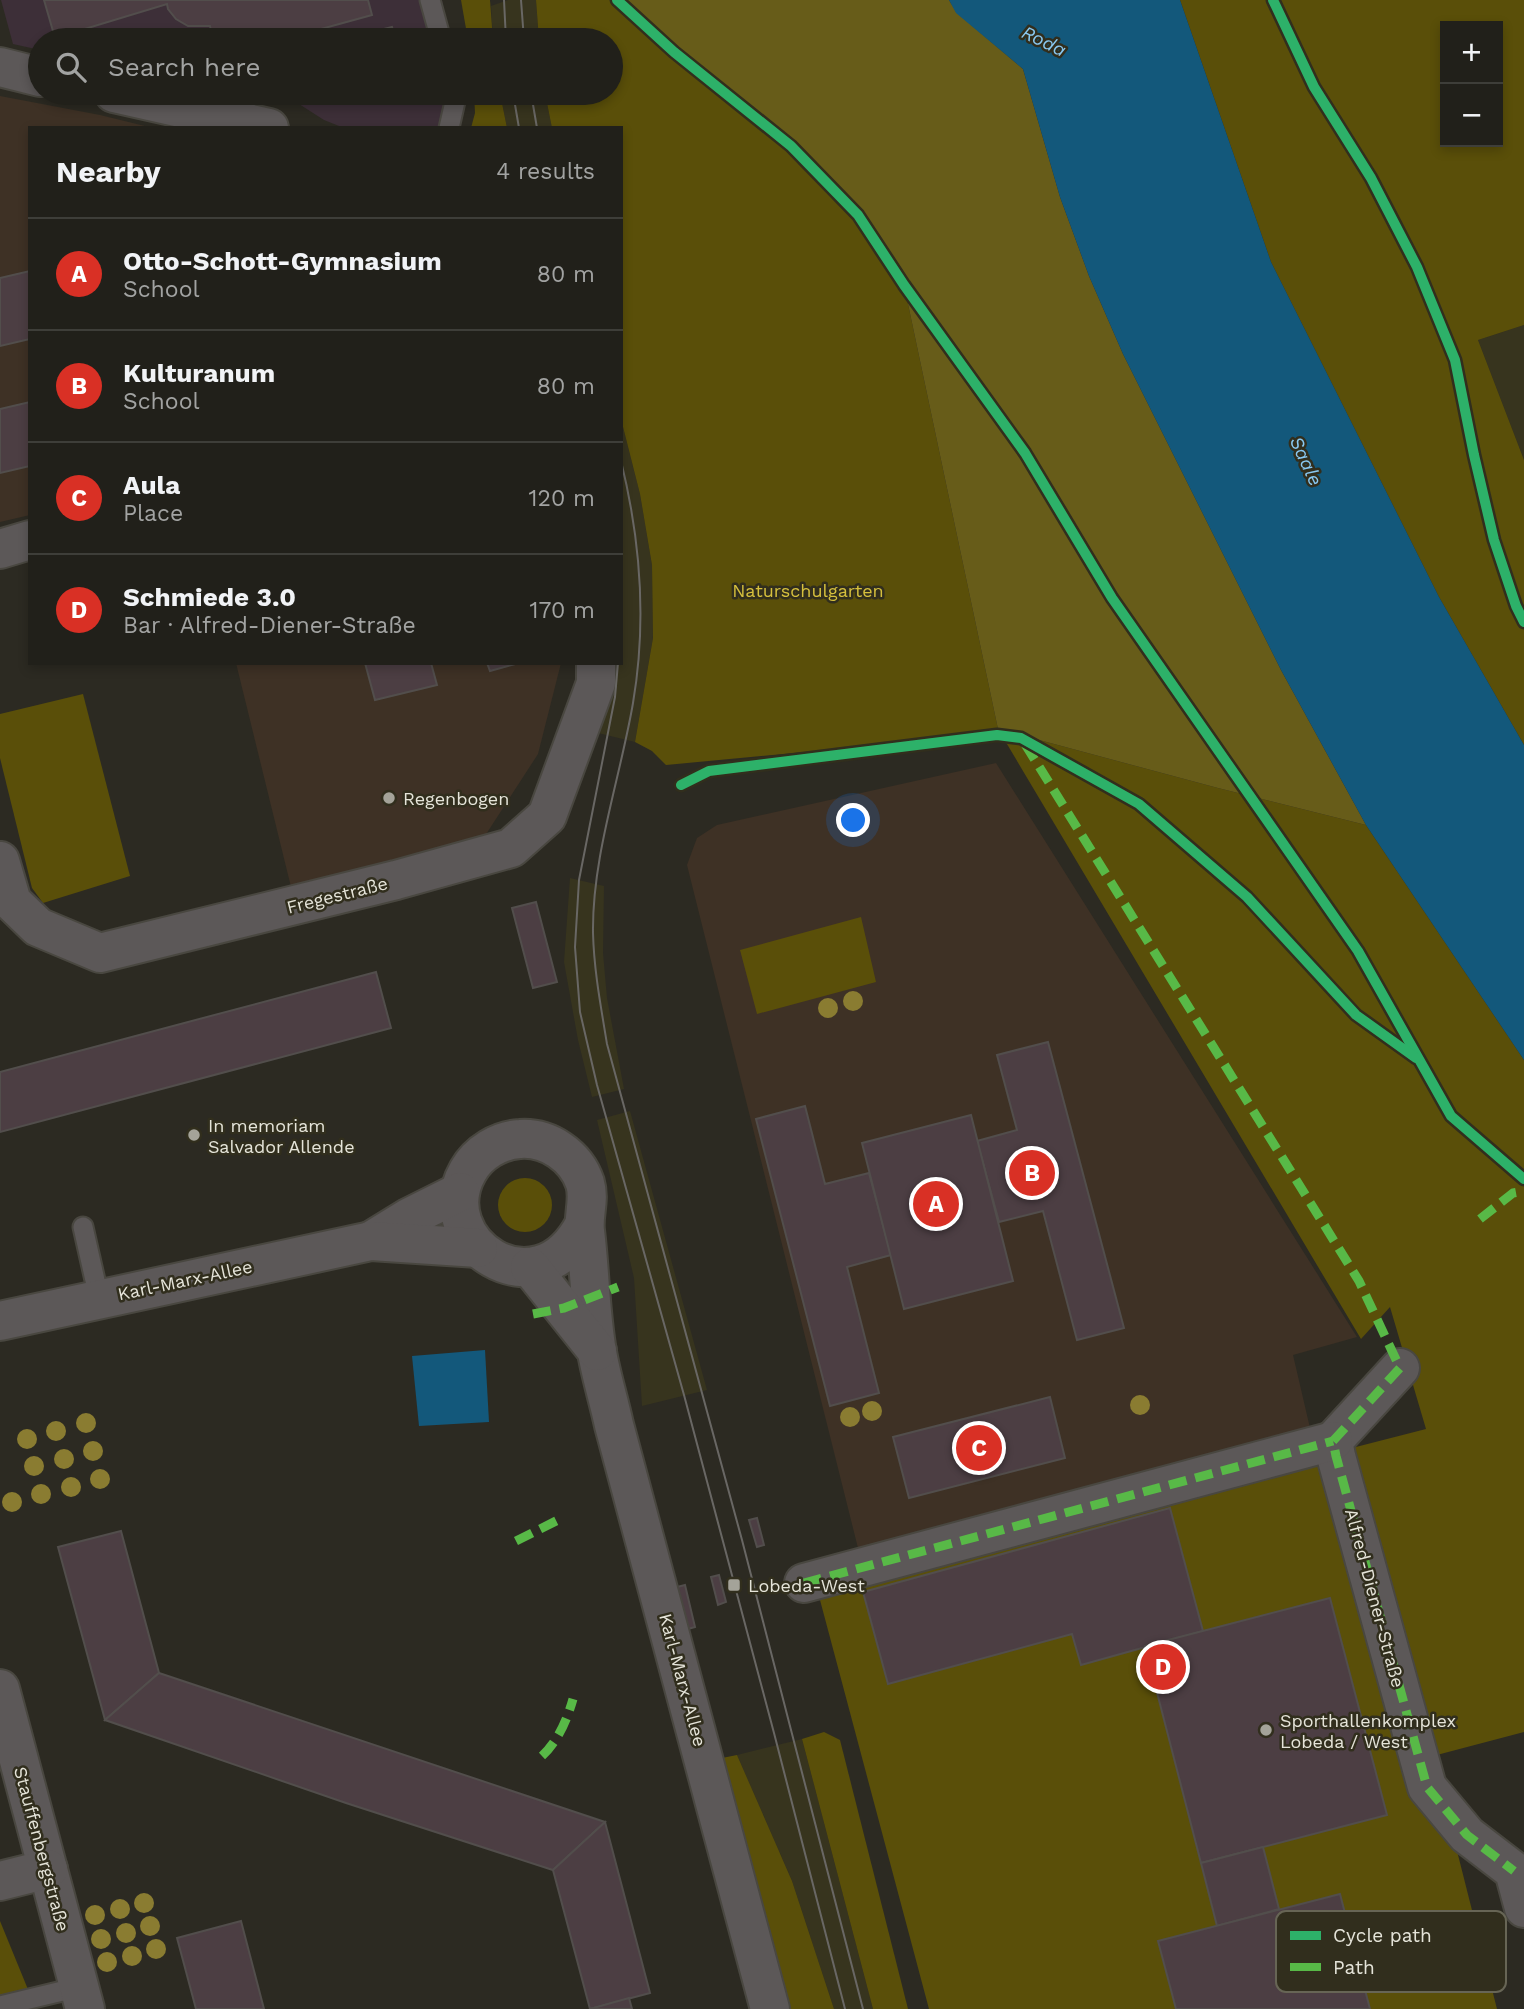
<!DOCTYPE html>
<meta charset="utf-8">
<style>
:root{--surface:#21201a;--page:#2d2d27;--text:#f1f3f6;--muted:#a2a3a2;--line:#3e3e39;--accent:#d93025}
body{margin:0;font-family:"Work Sans",sans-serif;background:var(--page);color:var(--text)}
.controls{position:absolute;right:21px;top:21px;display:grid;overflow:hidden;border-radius:0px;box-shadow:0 4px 10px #0003}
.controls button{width:63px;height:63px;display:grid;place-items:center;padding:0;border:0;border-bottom:2px solid var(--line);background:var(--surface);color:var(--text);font:35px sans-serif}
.you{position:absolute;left:854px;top:821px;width:24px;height:24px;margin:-18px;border:5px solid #fff;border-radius:50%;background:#1a73e8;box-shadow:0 0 0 10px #1a73e833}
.badge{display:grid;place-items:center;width:46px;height:46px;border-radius:50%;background:var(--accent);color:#fff;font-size:23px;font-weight:700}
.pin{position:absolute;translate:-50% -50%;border:4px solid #fff;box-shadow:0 2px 7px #0006}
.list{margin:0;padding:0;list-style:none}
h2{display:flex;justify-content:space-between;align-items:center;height:91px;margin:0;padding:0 28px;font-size:30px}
h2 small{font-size:23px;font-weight:400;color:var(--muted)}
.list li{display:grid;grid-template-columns:46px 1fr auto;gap:21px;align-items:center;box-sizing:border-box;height:112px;padding:0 28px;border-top:2px solid var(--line)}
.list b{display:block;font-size:26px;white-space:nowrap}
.list p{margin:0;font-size:23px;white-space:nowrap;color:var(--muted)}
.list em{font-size:23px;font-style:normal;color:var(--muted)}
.icon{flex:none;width:38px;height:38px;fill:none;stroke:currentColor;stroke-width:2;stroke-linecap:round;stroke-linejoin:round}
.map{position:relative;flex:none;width:1524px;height:2009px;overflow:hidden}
.search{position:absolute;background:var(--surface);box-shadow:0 4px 10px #0003;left:28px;top:28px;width:595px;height:77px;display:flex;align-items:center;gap:18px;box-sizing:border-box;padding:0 24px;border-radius:38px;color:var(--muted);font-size:26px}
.panel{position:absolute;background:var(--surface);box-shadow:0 4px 10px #0003;left:28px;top:126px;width:595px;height:539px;border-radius:0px}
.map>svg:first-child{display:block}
</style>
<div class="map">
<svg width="1524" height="2009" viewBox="0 0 1524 2009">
<rect width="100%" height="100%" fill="#2c2a22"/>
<g fill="#37341e">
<path d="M508,0h28l3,40h-46l-2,-34z"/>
<path d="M500,93h45l7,35h-45z"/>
<path d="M1524,325v135l-46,-120z"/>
<path d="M621,419l19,75 12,71 1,73 -18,104 -45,-11 14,-68h17z"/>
<path d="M570,878l34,8 -1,67 4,45 17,91 -32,8 -14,-57 -14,-78z"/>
<path d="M630,1111l77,279 -65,16 -8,-128 -37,-158z"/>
<path d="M802,1739l71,270h-39l-42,-128 -55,-126z"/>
</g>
<g fill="#3e3125">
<path d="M0,96l100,19 53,13h-123v387l-30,7z"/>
<path d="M236,663h325l-23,91 -57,88 -189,49z"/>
<path d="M996,763l361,574 -64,18 17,73 -451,124 -172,-687 10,-27 20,-13z"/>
</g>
<g fill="#3d2f38">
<path d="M1,0h441l7,40h-409v10l-27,-6z"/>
<path d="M245,93h206l-5,35h-102l-20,-8 -25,-16z"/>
</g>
<g fill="#5a4f09" fill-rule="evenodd">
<path d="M461,0h29l3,40h-25z"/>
<path d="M536,0h81l57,52 117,94 67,69 46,70 94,444 220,59 148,37 158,235v672l-91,24 64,253h-568l-113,-424 610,-156 -36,-122 -29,32 -363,-610 -97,14 -235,22 -14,-14 -17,-9 18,-104 -1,-73 -12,-71 -19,-75v-291h-69l-7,-35h66v-53h-72z"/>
<path d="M1180,0h344v325l-46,15 46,120v285l-85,-148 -168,-335zM1445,26h53v116h-53z"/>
<path d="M474,93h26l7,35h-36l4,-15z"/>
<path d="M83,694l47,182 -87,27 -11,-15 -32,-130v-44z"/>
<path d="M861,917l15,65 -119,32 -17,-64z"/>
<circle cx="525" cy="1205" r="27"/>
<path d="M824,1732l16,8 68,269h-35l-71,-270z"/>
<path d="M737,1755l55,126 42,128h-44l-68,-251z"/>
<path d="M0,1921l36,88h-36z"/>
</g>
<path fill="#675c19" d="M617,0h332l8,13 66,56 37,128 29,79 34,78 158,316 85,155 -148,-37 -220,-59 -94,-444 -46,-70 -66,-69 -118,-94z"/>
<g fill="#13587b">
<path d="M949,0h231l91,262 168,335 85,148v315l-158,-235 -85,-155 -158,-316 -34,-78 -29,-79 -37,-128 -67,-56z"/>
<path d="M485,1350l4,72 -70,4 -7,-70z"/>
</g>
<g fill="#4c3e43" stroke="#524e4c" stroke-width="2">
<path d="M44,0h324l4,15 -91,25h-68l-3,-14h-22l-12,-7 -8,-10 -1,-5 -112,34z"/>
<path d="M392,27l4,13h-22l-2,-8z"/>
<path d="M30,271v68l-30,7v-68z"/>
<path d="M30,402v64l-30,7v-64z"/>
<path d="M365,663h66l6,22 -62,15z"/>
<path d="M487,663h32l-29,8z"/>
<path d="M536,902l21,80 -24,6 -21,-80z"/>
<path d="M376,972l15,56 -391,104v-60z"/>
<path d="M1048,1042l76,286 -47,12 -34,-129 -44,11 -22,-81 40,-11 -20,-75z"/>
<path d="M805,1106l20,78 44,-11 22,82 -44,12 32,126 -49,13 -74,-287z"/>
<path d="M971,1115l42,166 -109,28 -42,-166z"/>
<path d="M1050,1397l15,61 -156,40 -16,-61z"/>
<path d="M1170,1508l33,123 -122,34 -9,-31 -184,50 -25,-92z"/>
<path d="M757,1518l7,27 -7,2 -8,-27z"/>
<path d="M121,1531l38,142 -54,47 -47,-173z"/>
<path d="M719,1575l7,27 -8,3 -7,-28z"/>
<path d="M685,1585l10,42 -7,2 -11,-42z"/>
<path d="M1330,1598l57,217 -186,48 -56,-217z"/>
<path d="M159,1673l446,149 -52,48 -207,-67 -241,-83z"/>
<path d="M605,1822l45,171 -60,16 -37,-139z"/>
<path d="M1263,1847l16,62 -62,17 -16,-63z"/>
<path d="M1340,1894l30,115h-194l-18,-68z"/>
<path d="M241,1921l23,88h-68l-19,-71z"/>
<path d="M629,1998l3,11h-43h1z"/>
</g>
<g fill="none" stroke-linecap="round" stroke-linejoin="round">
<g stroke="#494740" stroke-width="23">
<g id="lane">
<path d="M430,0l11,40"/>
<path d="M449,128l7,-31 -1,-4"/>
<path d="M83,1227l16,71"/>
<path d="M0,2006l79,-19"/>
</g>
</g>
<g stroke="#494740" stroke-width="42">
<g id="street">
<path d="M0,67l40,10"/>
<path d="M114,93l155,35"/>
<path d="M0,549l30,-9"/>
<path d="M0,861l12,41 26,25 62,26 296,-73 115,-32 36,-32 49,-133v-20"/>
<path d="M584,1225c-48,91 -156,16 -116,-54 10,-18 31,-31 52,-32 28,-2 56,17 65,44 5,17 -2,31 0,48 5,40 5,81 12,121 4,24 12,49 17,73l156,584"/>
<path d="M371,1241l39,-24 50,-25"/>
<path d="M530,1267l67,84"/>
<path d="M0,1321l371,-80 107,7"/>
<path d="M1400,1368l-67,73 3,15 91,331 40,48 47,36 10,37"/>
<path d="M804,1583l529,-142"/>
<path d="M0,1689l85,320"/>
<path d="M0,1881l48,-12"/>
</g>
</g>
<use href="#lane" stroke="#5c5858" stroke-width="19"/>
<use href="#street" stroke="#5c5858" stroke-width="38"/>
<g stroke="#696764" stroke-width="2">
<path d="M504,0l2,40"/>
<path d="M521,0l3,40"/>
<path d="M513,93l6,35"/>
<path d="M531,93l6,35"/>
<path d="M621,461c20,81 26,160 12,242 -13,76 -41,153 -40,230 1,38 8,74 14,111l135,496 121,469"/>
<path d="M621,594v32"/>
<path d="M618,663l-3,34 -36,183 -4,67 5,65 17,73 87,310 90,338 71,276"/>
</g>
<g stroke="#58b947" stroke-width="9" stroke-dasharray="18 9" stroke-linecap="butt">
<path d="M1025,744l334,537 41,87 -67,73 3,15 91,331 40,48 47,36"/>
<path d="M1480,1219l33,-26 11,-2"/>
<path d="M533,1314l31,-6 54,-21"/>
<path d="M516,1541l42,-21"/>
<path d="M804,1583l529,-142"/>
<path d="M542,1756c16,-15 25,-36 31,-57"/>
</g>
<g stroke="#312e1d" stroke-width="15">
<g id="cycleway">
<path d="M617,0l57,52 117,94 67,69 46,70 121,168 87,145 246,353 93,165 73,63"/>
<path d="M1273,0l41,87 57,91 46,89 38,93 19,95 20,85 22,66 8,16"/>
<path d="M681,785l28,-14 288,-36 24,3 118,66 108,93 109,118 60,43"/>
</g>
</g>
<use href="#cycleway" stroke="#2db169" stroke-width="10"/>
</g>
<g fill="#8a7c31">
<circle cx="853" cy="1001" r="10"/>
<circle cx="828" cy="1008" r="10"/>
<circle cx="1140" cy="1405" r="10"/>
<circle cx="872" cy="1411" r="10"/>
<circle cx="850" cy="1417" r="10"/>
<circle cx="86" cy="1423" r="10"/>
<circle cx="56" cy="1431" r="10"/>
<circle cx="27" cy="1439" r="10"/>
<circle cx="93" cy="1451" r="10"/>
<circle cx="64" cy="1459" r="10"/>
<circle cx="34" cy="1466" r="10"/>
<circle cx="100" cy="1479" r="10"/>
<circle cx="71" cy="1487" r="10"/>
<circle cx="41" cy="1494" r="10"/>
<circle cx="12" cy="1502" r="10"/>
<circle cx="144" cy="1903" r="10"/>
<circle cx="120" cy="1909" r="10"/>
<circle cx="95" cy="1915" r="10"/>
<circle cx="150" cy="1926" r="10"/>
<circle cx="126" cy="1933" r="10"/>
<circle cx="101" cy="1939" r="10"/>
<circle cx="156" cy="1949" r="10"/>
<circle cx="132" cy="1956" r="10"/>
<circle cx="107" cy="1962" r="10"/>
</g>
<g fill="#a4a399" stroke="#312e1d" stroke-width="2.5">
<circle cx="389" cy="798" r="7"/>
<circle cx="194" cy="1135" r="7"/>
<rect x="727" y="1578" width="14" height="14" rx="3.5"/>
<circle cx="1266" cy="1730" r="7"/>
</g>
<g text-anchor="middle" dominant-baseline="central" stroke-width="5" stroke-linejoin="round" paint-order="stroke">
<g font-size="18" fill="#d6c03d" stroke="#312e1d">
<text x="808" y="590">Naturschulgarten</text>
</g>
<g font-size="18" fill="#e5e4d9" stroke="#312e1d" text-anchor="start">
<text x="403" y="798">Regenbogen</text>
<text x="208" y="1125">In memoriam<tspan x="208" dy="21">Salvador Allende</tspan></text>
<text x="748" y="1585">Lobeda-West</text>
<text x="1280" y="1720">Sporthallenkomplex<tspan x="1280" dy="21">Lobeda / West</tspan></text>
</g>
<g font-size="18" fill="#e5e4d9" stroke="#312e1d">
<text transform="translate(337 895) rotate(-14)">Fregestraße</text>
<text transform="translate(185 1280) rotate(-12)">Karl-Marx-Allee</text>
<text transform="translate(1375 1598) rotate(75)">Alfred-Diener-Straße</text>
<text transform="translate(683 1680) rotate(75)">Karl-Marx-Allee</text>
<text transform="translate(42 1849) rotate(75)">Stauffenbergstraße</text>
</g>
<g font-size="19" font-style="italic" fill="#89c9f2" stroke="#312e1d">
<text transform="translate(1044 41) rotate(26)">Roda</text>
<text transform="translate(1306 461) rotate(65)">Saale</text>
</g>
</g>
<rect x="1276" y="1911" width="230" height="81" rx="10" fill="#312e1d" stroke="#676555" stroke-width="2"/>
<rect x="1290" y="1931" width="31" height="9" fill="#2db169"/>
<rect x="1290" y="1963" width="31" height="8" fill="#58b947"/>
<g font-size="19" fill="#e5e4d9">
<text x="1333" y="1942">Cycle path</text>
<text x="1333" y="1974">Path</text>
</g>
</svg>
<div class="controls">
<button>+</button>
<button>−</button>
</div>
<div class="you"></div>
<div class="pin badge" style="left:936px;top:1204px">A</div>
<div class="pin badge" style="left:1032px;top:1173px">B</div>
<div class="pin badge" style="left:979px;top:1448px">C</div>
<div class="pin badge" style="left:1163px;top:1667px">D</div>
<div class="search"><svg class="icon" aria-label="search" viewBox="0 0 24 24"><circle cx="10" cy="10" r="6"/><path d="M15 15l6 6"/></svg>Search here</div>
<section class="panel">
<h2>Nearby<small>4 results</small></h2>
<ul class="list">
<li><span class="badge">A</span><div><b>Otto-Schott-Gymnasium</b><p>School</p></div><em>80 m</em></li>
<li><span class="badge">B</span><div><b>Kulturanum</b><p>School</p></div><em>80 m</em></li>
<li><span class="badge">C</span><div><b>Aula</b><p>Place</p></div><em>120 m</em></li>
<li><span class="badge">D</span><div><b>Schmiede 3.0</b><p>Bar · Alfred-Diener-Straße</p></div><em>170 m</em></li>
</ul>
</section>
</div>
